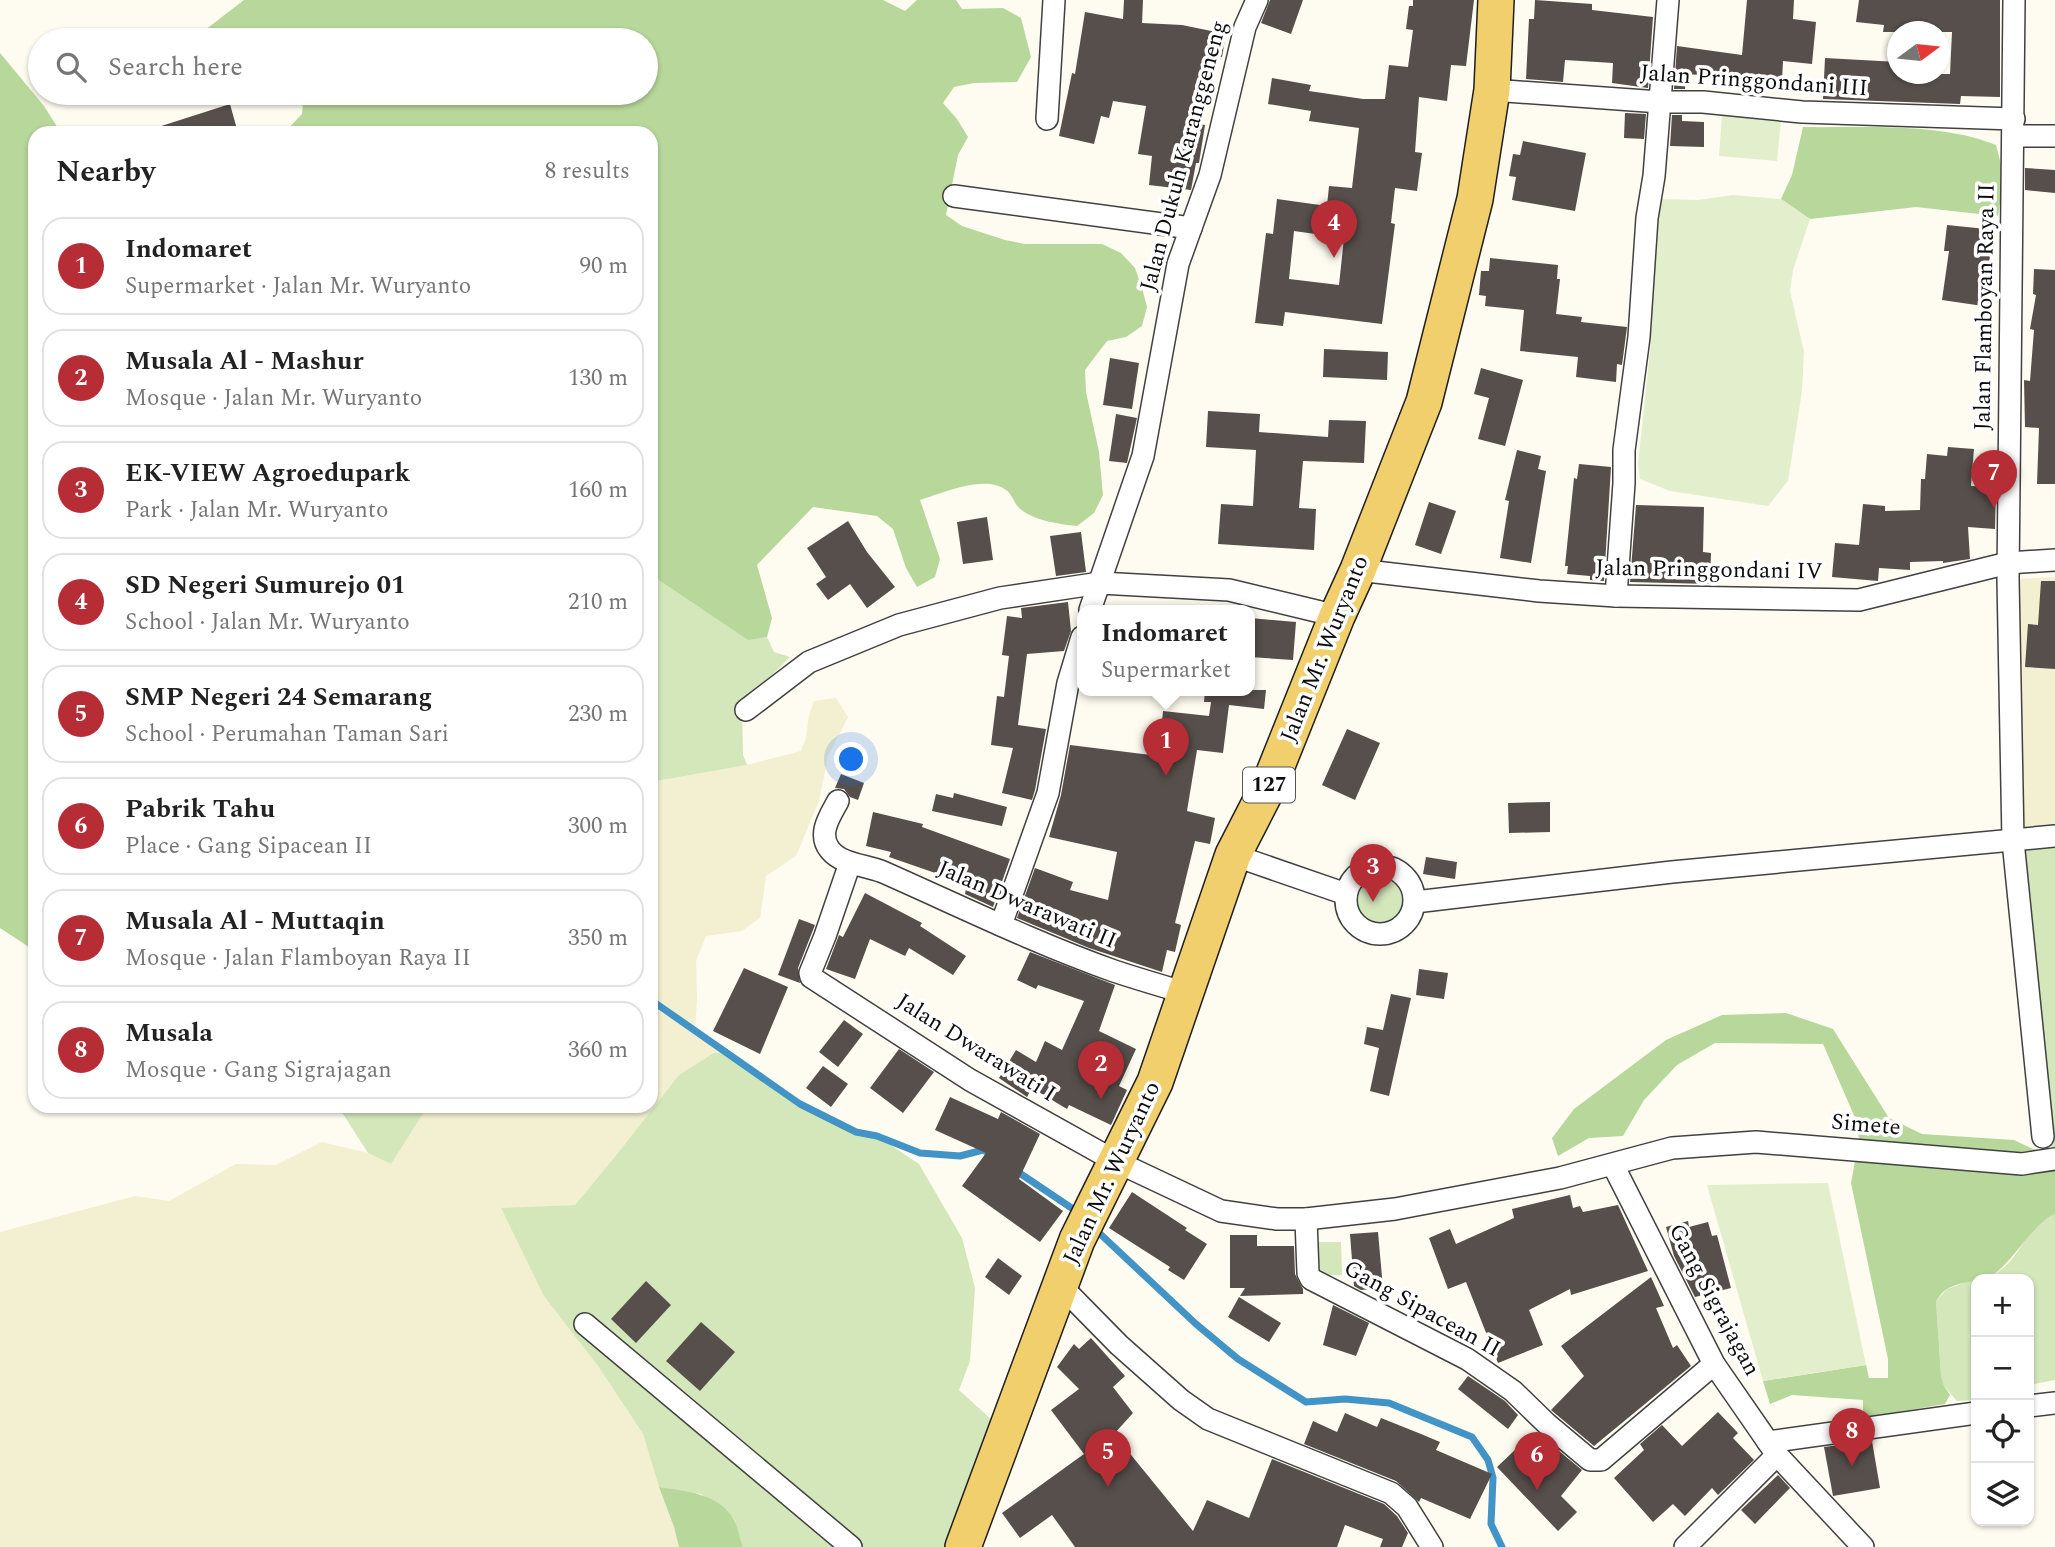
<!DOCTYPE html>
<meta charset="utf-8">
<style>
:root{--surface:#fff;--page:#f6f6f6;--text:#222;--muted:#767676;--line:#e0e0e0;--accent:#b72d36}
body{margin:0;font-family:Spectral,serif;background:var(--page);color:var(--text)}
.controls{position:absolute;right:21px;bottom:21px;display:grid;overflow:hidden;border-radius:14px;box-shadow:0 2px 5px #0004}
.controls button{width:63px;height:63px;display:grid;place-items:center;padding:0;border:0;border-bottom:2px solid var(--line);background:var(--surface);color:var(--text);font:35px sans-serif}
.compass{position:absolute;left:1887px;top:21px;width:63px;height:63px;border-radius:50%;background:var(--surface);box-shadow:0 2px 5px #0004;rotate:75deg}
.you{position:absolute;left:852px;top:760px;width:24px;height:24px;margin:-18px;border:5px solid #fff;border-radius:50%;background:#1a73e8;box-shadow:0 0 0 10px #1a73e833}
.badge{display:grid;place-items:center;width:46px;height:46px;border-radius:50%;background:var(--accent);color:#fff;font-size:23px;font-weight:700}
.pin{position:absolute;translate:-50% -58px;filter:drop-shadow(0 2px 4px #0008)}
.pin::after{content:'';position:absolute;top:37px;width:24px;height:21px;background:inherit;clip-path:polygon(0 0,100% 0,50% 100%)}
.popup{position:absolute;left:1077px;top:605px;width:178px;height:91px;box-sizing:border-box;display:grid;place-content:center;border-radius:14px;background:var(--surface);filter:drop-shadow(0 2px 5px #0005);font-size:23px;white-space:nowrap;color:var(--muted)}
.popup b{font-size:26px;color:var(--text)}
.popup::after{content:'';position:absolute;left:50%;top:100%;margin-left:-14px;border:14px solid transparent;border-top-color:var(--surface)}
.list{margin:0;padding:0;list-style:none}
h2{display:flex;justify-content:space-between;align-items:center;height:91px;margin:0;padding:0 28px;font-size:30px}
h2 small{font-size:23px;font-weight:400;color:var(--muted)}
.list li{display:grid;grid-template-columns:46px 1fr auto;gap:21px;align-items:center;box-sizing:border-box;height:98px;margin:0 14px 14px;padding:0 14px;border:2px solid var(--line);border-radius:21px}
.list b{display:block;font-size:26px;white-space:nowrap}
.list p{margin:0;font-size:23px;white-space:nowrap;color:var(--muted)}
.list em{font-size:23px;font-style:normal;color:var(--muted)}
.icon{flex:none;width:38px;height:38px;fill:none;stroke:currentColor;stroke-width:2;stroke-linecap:round;stroke-linejoin:round}
.map{position:relative;flex:none;width:2055px;height:1547px;overflow:hidden}
.search{position:absolute;background:var(--surface);box-shadow:0 2px 5px #0004;left:28px;top:28px;width:630px;height:77px;display:flex;align-items:center;gap:18px;box-sizing:border-box;padding:0 24px;border-radius:38px;color:var(--muted);font-size:26px}
.panel{position:absolute;background:var(--surface);box-shadow:0 2px 5px #0004;left:28px;top:126px;width:630px;height:987px;border-radius:21px}
.map>svg:first-child{display:block}
</style>
<div class="map">
<svg width="2055" height="1547" viewBox="0 0 2055 1547">
<rect width="100%" height="100%" fill="#fefbf0"/>
<g fill="#f3efd1">
<path d="M2055,577v252l-36,4 -4,-254z"/>
<path d="M836,698l12,19 -20,39 -9,45 -23,55 -30,20 -6,42 -18,13 -36,5 -10,25 1,38 -2,32 31,22h-12l-92,95 -47,57 -74,4 97,157 45,68 16,53 15,40 5,20h-679v-315l135,-36 34,5 67,-37 40,1 46,-23 46,11 23,11 37,-58h223v-324l96,-17 54,-14 5,-13 3,-23 5,-14z"/>
</g>
<g fill="#d3e7bb">
<path d="M651,571l9,10 87,58 20,-2 7,15 16,5 -48,48 1,50 4,10 -96,17z"/>
<path d="M2055,845v307l-3,1 -31,-303z"/>
<circle cx="1381" cy="901" r="27"/>
<path d="M714,1053h12l74,51 56,28 21,4 42,28 43,74 13,50 -5,73 -11,29 34,31 -47,126h-203l-9,-28 -33,-25 -42,-7 -16,-53 -45,-68 -54,-70 -43,-88 74,-3 47,-57 57,-73z"/>
<path d="M338,1106h90l-37,58 -23,-11z"/>
<path d="M2055,1214v166l-26,5v-106h-52c5,-1 12,-2 17,-5 26,-12 33,-51 61,-60z"/>
<path d="M1319,1242h22l1,33h-23z"/>
<path d="M1976,1279v121l-19,1 -13,-15 -3,-10 -5,-75 11,-12z"/>
</g>
<g fill="#b7d79b">
<path d="M244,0h639l22,11 12,-11h39l6,9 41,-1 18,10 10,39 -14,25 -43,1 -20,4 -11,16 14,16 11,18 -10,18 -12,60 16,11 43,14 20,4h77l19,9 14,15 7,20 5,19 -5,19 -16,11 -19,4 -22,29 1,22 13,60 4,43 -9,18 -17,13c-18,-2 -43,-5 -58,-18 -5,-5 -7,-14 -13,-18 -21,-16 -63,3 -86,10l20,59 -5,18 -18,10 -11,-19 -13,-39 -16,-13 -64,-9 -56,58 15,53 -5,19 -19,3 -88,-59 -9,-10v-438h-367l18,-19 2,-21h342v-53h-454z"/>
<path d="M0,53l44,53 17,27h-26v818l-35,-23z"/>
<path d="M145,93h48l-50,12z"/>
<path d="M1803,127c61,1 136,-5 193,18l8,31 -6,40 -82,-9 -106,12 -29,-20 11,-24z"/>
<path d="M1786,1013l47,16 56,89 33,16 92,6 19,9 22,3v62c-18,6 -40,43 -57,57 -13,12 -36,9 -51,18 -4,2 -8,8 -11,12l5,75 3,10 6,9 -5,9 -82,14v-18l-71,-5 -22,9 -7,-23 103,-16 3,13h19v-19l-37,-176 8,-44 -3,-19 -33,-76 -108,-1 -38,22 -33,35 -21,36 -34,2 -31,18 -6,-18 22,-29 92,-69 56,-25z"/>
<path d="M659,1487c26,4 60,6 75,33 4,8 6,19 9,27h-64l-5,-20z"/>
</g>
<g fill="#e3efcc">
<path d="M1722,115l59,5 -4,41 -58,-5z"/>
<path d="M1733,195l48,4 29,20 -17,51 -3,21 14,61 -2,39 -14,90 -20,25 -98,-15 -30,-12 -2,-15 12,-113 9,-152 39,1z"/>
<path d="M1828,1183l38,182 -103,16 -56,-196z"/>
</g>
<g fill="none" stroke-linecap="round" stroke-linejoin="round">
<g stroke="#4294c6" stroke-width="7">
<path d="M651,1000l149,104 56,28 21,4 43,17 40,3 23,-6 4,2"/>
<path d="M1015,1170l61,41"/>
<path d="M1096,1230l100,94 42,35 68,43 39,-3 44,4 83,34 16,23 5,18 -2,46 11,23"/>
</g>
</g>
<g fill="#564f4b" fill-rule="evenodd">
<path d="M1124,0h19l-1,23 40,2 44,9 -4,23 -10,-2 -12,69 5,1 -6,38h-3l-5,27 -42,-5 3,-29 -14,-2 8,-48 -33,-5 -4,17 -8,-2 -7,28 -35,-8 13,-63 3,1 10,-62 38,7z"/>
<path d="M1270,0h33l-12,34 -30,-11z"/>
<path d="M1413,0h61l-8,66 -15,-1 -4,36 -28,-4 -4,55 7,1 -5,38 -22,-3 -4,35 4,1 -13,100 -97,-12 -2,14 -28,-3 11,-90 7,1 4,-35 50,7 2,-20 23,2 7,-60 -50,-7 2,-10 -43,-7 4,-26 39,7 -2,6 54,8h22l4,-34 19,2 5,-37 -7,-1 3,-23h4zM1294,231l50,7 -5,47 -50,-6z"/>
<path d="M1535,0l57,4v6l61,7 -5,71 -36,-5 1,-20 -48,-3 -2,22 -37,-3 3,-60h5z"/>
<path d="M1747,0h47l-1,19 23,3 -4,42 -29,-3 -1,20 -96,-7 -1,15h-11l3,-43 65,9z"/>
<path d="M1859,0h141v97l-39,-1 -1,8 -137,-5 2,-41 73,4v12h52l2,-42h-69l1,-7 -28,-3z"/>
<path d="M230,104l8,29h-86v-4z"/>
<path d="M1625,113l21,1 -2,25 -20,-1z"/>
<path d="M1672,115h10v6l22,1v25l-34,-1z"/>
<path d="M1523,141l63,12 -11,58 -63,-11 4,-23 -7,-1 4,-22 7,1z"/>
<path d="M2025,168l30,2v23l-30,-3z"/>
<path d="M1947,225l49,5 -3,26h-3l-7,50 -41,-6 7,-49h-5z"/>
<path d="M1490,258l68,7 -1,14h3l-4,35 26,3 -1,5 46,5 -5,38 -5,-1 -1,18 -40,-5 2,-20 -58,-6 4,-41 -39,-4 1,-10 -7,-1 2,-24h8z"/>
<path d="M2034,269l21,1v214h-18l2,-56 -14,-1 -1,-47 6,1 4,-51 -4,-1 6,-34 -3,-1z"/>
<path d="M1324,349l64,3 -1,28 -64,-3z"/>
<path d="M1110,358l29,5 -7,46 -29,-4z"/>
<path d="M1481,368l42,12 -18,66 -27,-7 11,-41 -15,-4z"/>
<path d="M1208,411l52,3 -1,18 69,5 1,-17 37,1 -2,42 -61,-2 -4,47 17,1 -2,41 -96,-6 3,-40 32,2 3,-56 -50,-3z"/>
<path d="M1116,414l21,4 -10,45 -18,-2z"/>
<path d="M1948,447l26,2 -3,37 25,1 -1,42 -27,-2 2,32 -27,4v-2l-33,1v8l-31,-2 -1,13 -46,-4 3,-34 24,2 4,-41 22,2v5l35,-1 1,-31h4l2,-25 20,2z"/>
<path d="M1517,450l24,6 -3,13 8,2 -15,92 -31,-5 9,-57 -4,-1z"/>
<path d="M1579,464l32,3 -7,114 -14,-1v-4l-23,-2 1,-8h-3l9,-88 3,1z"/>
<path d="M1429,502l27,9 -15,43 -26,-9z"/>
<path d="M1636,505l68,2 -1,45 8,1 -1,31 -80,-2z"/>
<path d="M987,517l6,43 -30,4 -6,-42z"/>
<path d="M848,521l19,31 28,35 -28,21 -17,-24 -22,16 -12,-16 10,-7 -19,-29z"/>
<path d="M1081,532l5,40 -30,4 -6,-40z"/>
<path d="M2041,581h14v88l-30,-2 3,-43 10,1z"/>
<path d="M1068,602l3,29 -7,20 -37,3 -9,71 28,4 -11,61 -3,10 -30,-7 11,-45 -22,-3 6,-49 7,1 5,-41 -7,-1 5,-39 15,2 -1,-10z"/>
<path d="M1250,618l46,4 -3,38 -43,-3z"/>
<path d="M1205,690h61l-2,19 -35,-4 -6,48 -26,-3 -10,61 28,7 -5,26 -15,-3 -20,82 6,2 -6,27 -8,-2 -5,22 -73,-24 -72,-30 18,-50 38,14 -3,8 38,10 9,-48 -68,-15 12,-42 9,-50 89,11 4,-45 46,5 2,-14h-7z"/>
<path d="M1347,729l33,14 -25,57 -33,-15z"/>
<path d="M841,774l23,9 -6,17 -8,-3 -6,-8 -9,-1z"/>
<path d="M954,793l53,14 -5,19 -70,-15 4,-17 17,4z"/>
<path d="M1550,802v30l-41,1 -1,-30z"/>
<path d="M873,812l50,12 -1,3 88,32 -17,48 -28,-13 2,-10 -78,-27 2,-5 -25,-6z"/>
<path d="M1426,857l31,5 -2,17 -32,-5z"/>
<path d="M865,893l57,30 -2,3 46,30 -13,19 -44,-27 -4,8 -35,-17 -15,40 -29,-10 13,-34 4,2z"/>
<path d="M799,919l16,6 -17,43 2,15 -22,-8z"/>
<path d="M1030,952l85,33 -16,46 37,18 -17,37 8,4 -16,35 -42,-20 -2,4 -35,-21 -5,9 -28,-19 17,-28 20,12 9,-21 17,9 22,-49 -46,-16 -2,4 -19,-9z"/>
<path d="M744,968l44,19 -28,67 -47,-23z"/>
<path d="M1419,969l29,4 -4,26 -28,-4z"/>
<path d="M1391,994l20,4 -22,98 -19,-5 9,-43 -15,-4 3,-17 16,3z"/>
<path d="M844,1020l19,14 -25,33 -19,-15z"/>
<path d="M899,1049l35,23 -31,41 -33,-25z"/>
<path d="M823,1066l25,18 -17,23 -25,-19z"/>
<path d="M950,1097l48,22 3,-7 39,22 -21,45 44,32 -23,31 -78,-56 24,-33 -51,-23z"/>
<path d="M1132,1192l55,36 -2,2 22,14 -23,36 -16,-10 2,-3 -61,-39z"/>
<path d="M1570,1195l3,13 7,-2 3,6 35,-7 30,66 -77,24 -1,-6 -41,21 14,35 -45,18 -32,-81 -18,7 -19,-51 21,-9 6,15 58,-26 -2,-9z"/>
<path d="M1688,1221l1,6 19,-5 4,14 5,-1 14,53 -36,9 -21,-41 -8,-29z"/>
<path d="M1378,1232l5,56 -22,2 -7,-4 -4,-52z"/>
<path d="M1230,1235h27v11h37l1,28 8,15v5l-63,2 5,-8h-15z"/>
<path d="M998,1258l24,18 -13,19 -24,-18z"/>
<path d="M1651,1277l13,29 -8,2 17,40 4,-3 14,21 -97,80 -43,-36 33,-34 -23,-30z"/>
<path d="M646,1281l25,24 -35,38 -25,-24z"/>
<path d="M1239,1297l42,26 -12,19 -41,-25z"/>
<path d="M1333,1305l36,18 -13,33 -33,-11z"/>
<path d="M701,1322l34,30 -35,39 -34,-30z"/>
<path d="M1091,1338l34,38 -12,11 20,26 -19,21 79,97 14,-31 42,18 23,-59 112,45 13,12 11,17 -6,14h-22l3,-8 -38,-14 -8,22h-262l-23,-32 -32,23 -18,-25 82,-59 -33,-44 28,-21 -22,-22 17,-23 5,5z"/>
<path d="M1468,1376l37,25 13,14 -10,14 -50,-40z"/>
<path d="M1718,1412l20,21 -5,5 21,22 -36,35 -6,-7 -27,28 -12,-12 -20,18 -39,-44 30,-28 -4,-6 22,-19 20,21z"/>
<path d="M1345,1413l32,14 4,-9 40,16 19,8 -4,8 56,24 -22,45 -49,-21 -2,4 -23,-21 -92,-37 9,-23 24,11z"/>
<path d="M1872,1441l8,47 -47,8 -9,-49z"/>
<path d="M1553,1446l29,24 -21,26 16,16 -19,19 -61,-64 19,-18 19,19z"/>
<path d="M1778,1475l12,13 -35,36 -14,-14z"/>
</g>
<g fill="none" stroke-linecap="round" stroke-linejoin="round">
<g stroke="#414141" stroke-width="24">
<g id="minor">
<path d="M2014,0l-6,579 5,262 30,296"/>
<path d="M1492,90l168,12h43l99,10 212,7"/>
<path d="M1047,119l7,-119"/>
<path d="M2013,136h42"/>
<path d="M954,196l237,32"/>
<path d="M1358,570l181,21 77,5 243,4 149,-37 47,-3"/>
<path d="M1616,596l8,-113v-33l15,-113 8,-119 7,-42 14,-176"/>
<path d="M1090,610l53,-154 35,-192 32,-89 35,-148 12,-27"/>
<path d="M746,710l63,-48 90,-37 101,-27 100,-15 129,7 108,26"/>
<path d="M838,801c-8,15 -21,33 -8,49 12,15 37,15 53,22 77,34 152,71 231,99 24,8 48,15 72,22"/>
<path d="M1233,855l113,39"/>
<path d="M850,863l-25,73 -15,37 1,4 159,103 145,81 106,50 56,8h29l89,-10 165,-31 112,-30 84,-6 266,22 33,-5"/>
<circle cx="1380" cy="900" r="34"/>
<path d="M1415,902l257,-30 383,-36"/>
<path d="M1001,925l47,-132 20,-110 14,-46"/>
<path d="M1613,1165l101,199 63,91 86,92"/>
<path d="M1306,1219l2,54 3,6 156,80 46,32 34,33 43,36h11l113,-96"/>
<path d="M1061,1286l58,59 62,55 27,19 183,74 16,14 25,40"/>
<path d="M585,1324l266,223"/>
<path d="M2029,1406l26,-3"/>
<path d="M1768,1442l208,-29"/>
<path d="M1685,1547l92,-92"/>
</g>
</g>
<g stroke="#1f1f1f" stroke-width="38">
<path id="primary" d="M963,1547l114,-307 78,-158 78,-227 37,-72 67,-167 21,-46 66,-168 51,-203 17,-109 4,-90"/>
</g>
<use href="#minor" stroke="#fff" stroke-width="21"/>
<use href="#primary" stroke="#f1cf6d" stroke-width="35"/>
</g>
<g text-anchor="middle" dominant-baseline="central" stroke-width="7" stroke-linejoin="round" paint-order="stroke">
<rect fill="#fff" stroke="#565656" stroke-width="2" x="1243" y="767.5" width="52" height="35" rx="5"/>
<g font-size="21" font-weight="bold" fill="#0e0e0e">
<text x="1269" y="785">127</text>
</g>
<g font-size="23" fill="#0e0e0e" stroke="#fff">
<text transform="translate(1754 81) rotate(4)">Jalan Pringgondani III</text>
<text transform="translate(1184 156) rotate(-75)">Jalan Dukuh Karanggeneng</text>
<text transform="translate(1985 307) rotate(-89)">Jalan Flamboyan Raya II</text>
<text transform="translate(1709 570) rotate(1)">Jalan Pringgondani IV</text>
<text transform="translate(1325 649) rotate(-68)">Jalan Mr. Wuryanto</text>
<text transform="translate(1027 905) rotate(23)">Jalan Dwarawati II</text>
<text transform="translate(976 1048) rotate(32)">Jalan Dwarawati I</text>
<text transform="translate(1866 1125) rotate(5)">Simete</text>
<text transform="translate(1112 1173) rotate(-65)">Jalan Mr. Wuryanto</text>
<text transform="translate(1714 1300) rotate(62)">Gang Sigrajagan</text>
<text transform="translate(1422 1309) rotate(29)">Gang Sipacean II</text>
</g>
</g>
</svg>
<div class="controls">
<button>+</button>
<button>−</button>
<button><svg class="icon" aria-label="locate" viewBox="0 0 24 24"><circle cx="12" cy="12" r="6"/><path d="M12 2v4M12 18v4M2 12h4M18 12h4"/></svg></button>
<button><svg class="icon" aria-label="layers" viewBox="0 0 24 24"><path d="M12 4l9 5-9 5-9-5zM3 14l9 5 9-5"/></svg></button>
</div>
<svg class="compass" viewBox="-18 -18 36 36"><path d="M0-13l5 13h-10z" fill="#e53935"/><path d="M0 13l5-13h-10z" fill="#767676"/></svg>
<div class="you"></div>
<div class="pin badge" style="left:1166px;top:776px">1</div>
<div class="popup"><b>Indomaret</b>Supermarket</div>
<div class="pin badge" style="left:1101px;top:1099px">2</div>
<div class="pin badge" style="left:1373px;top:902px">3</div>
<div class="pin badge" style="left:1334px;top:258px">4</div>
<div class="pin badge" style="left:1108px;top:1487px">5</div>
<div class="pin badge" style="left:1537px;top:1490px">6</div>
<div class="pin badge" style="left:1994px;top:508px">7</div>
<div class="pin badge" style="left:1852px;top:1466px">8</div>
<div class="search"><svg class="icon" aria-label="search" viewBox="0 0 24 24"><circle cx="10" cy="10" r="6"/><path d="M15 15l6 6"/></svg>Search here</div>
<section class="panel">
<h2>Nearby<small>8 results</small></h2>
<ul class="list">
<li><span class="badge">1</span><div><b>Indomaret</b><p>Supermarket · Jalan Mr. Wuryanto</p></div><em>90 m</em></li>
<li><span class="badge">2</span><div><b>Musala Al - Mashur</b><p>Mosque · Jalan Mr. Wuryanto</p></div><em>130 m</em></li>
<li><span class="badge">3</span><div><b>EK-VIEW Agroedupark</b><p>Park · Jalan Mr. Wuryanto</p></div><em>160 m</em></li>
<li><span class="badge">4</span><div><b>SD Negeri Sumurejo 01</b><p>School · Jalan Mr. Wuryanto</p></div><em>210 m</em></li>
<li><span class="badge">5</span><div><b>SMP Negeri 24 Semarang</b><p>School · Perumahan Taman Sari</p></div><em>230 m</em></li>
<li><span class="badge">6</span><div><b>Pabrik Tahu</b><p>Place · Gang Sipacean II</p></div><em>300 m</em></li>
<li><span class="badge">7</span><div><b>Musala Al - Muttaqin</b><p>Mosque · Jalan Flamboyan Raya II</p></div><em>350 m</em></li>
<li><span class="badge">8</span><div><b>Musala</b><p>Mosque · Gang Sigrajagan</p></div><em>360 m</em></li>
</ul>
</section>
</div>
